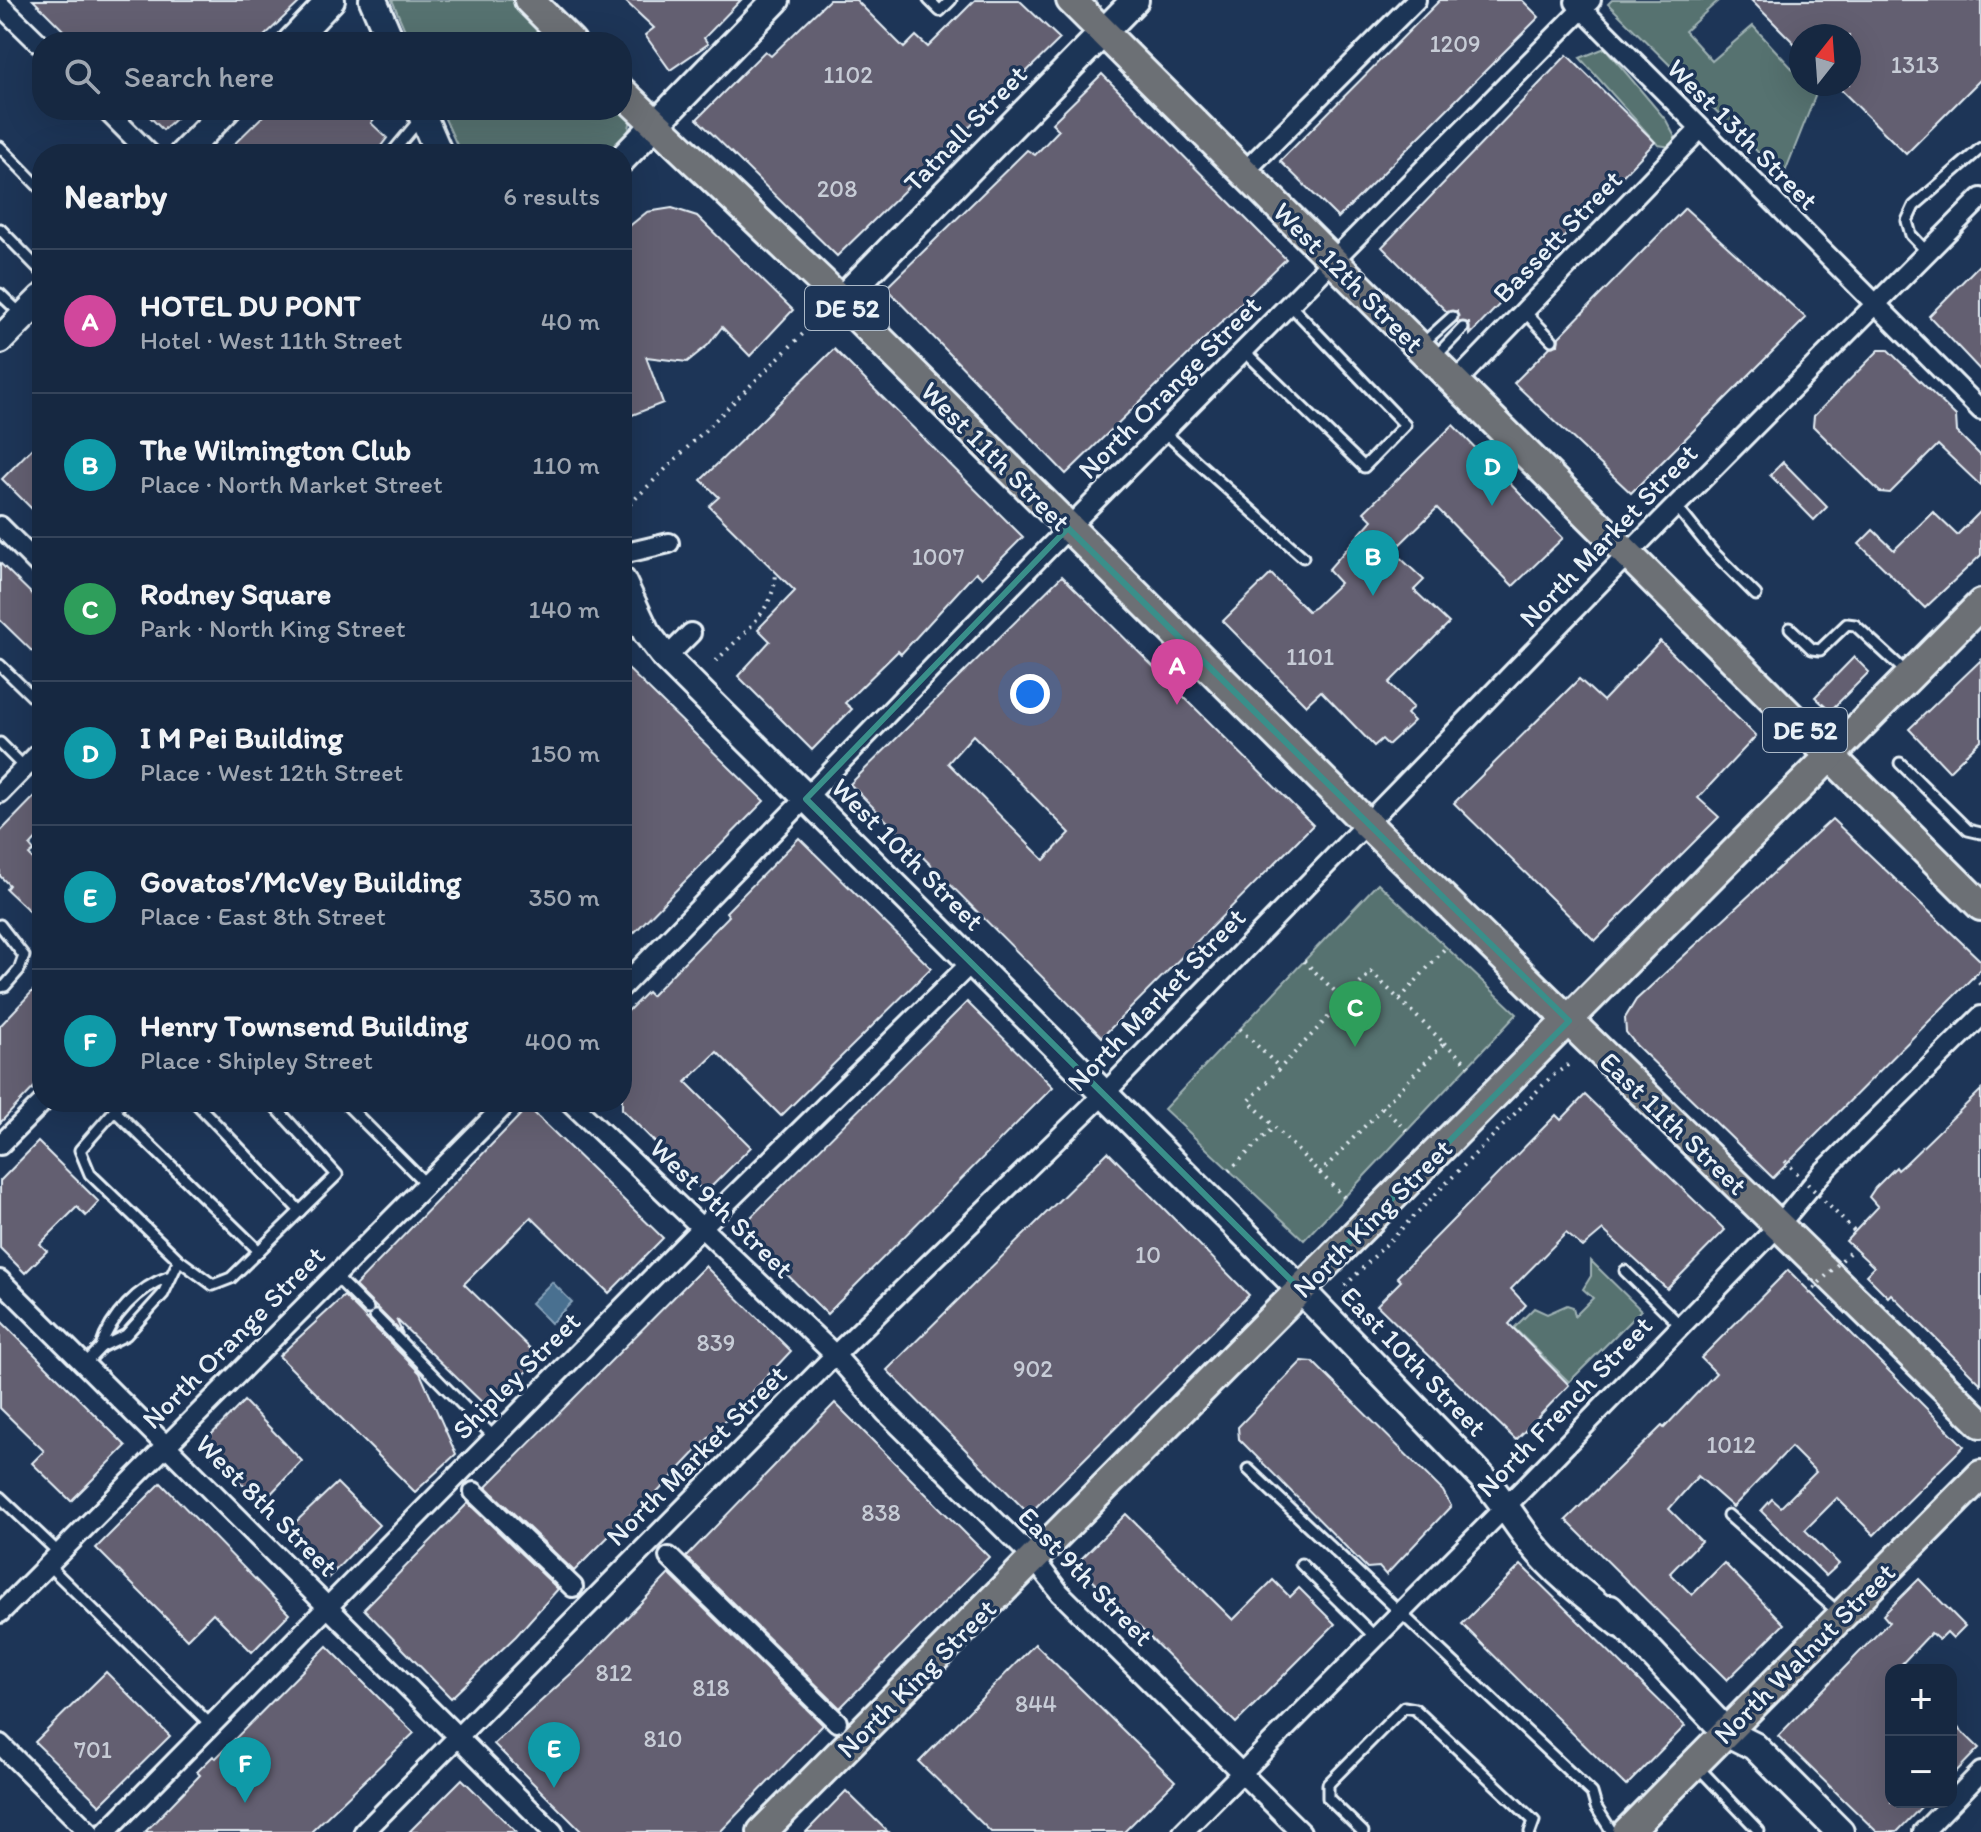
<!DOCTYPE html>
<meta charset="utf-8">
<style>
:root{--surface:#162841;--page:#1f3048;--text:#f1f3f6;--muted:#9ea6b1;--line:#35445a;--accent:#ea580c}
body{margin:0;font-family:Itim,sans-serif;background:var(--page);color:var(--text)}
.controls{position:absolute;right:24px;bottom:24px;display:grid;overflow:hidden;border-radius:16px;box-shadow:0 8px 32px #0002}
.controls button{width:72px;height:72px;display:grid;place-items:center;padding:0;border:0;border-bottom:2px solid var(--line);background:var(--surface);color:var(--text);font:40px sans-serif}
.compass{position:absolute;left:1789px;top:24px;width:72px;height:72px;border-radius:50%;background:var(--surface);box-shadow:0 8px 32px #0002;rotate:17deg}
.you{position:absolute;left:1030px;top:694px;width:28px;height:28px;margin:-20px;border:6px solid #fff;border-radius:50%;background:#1a73e8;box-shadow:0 0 0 12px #1a73e833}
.badge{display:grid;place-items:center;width:52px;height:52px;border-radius:50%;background:var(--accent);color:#fff;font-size:26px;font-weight:700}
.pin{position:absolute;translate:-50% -66px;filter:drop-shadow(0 2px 4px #0008)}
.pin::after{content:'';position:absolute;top:42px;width:28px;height:24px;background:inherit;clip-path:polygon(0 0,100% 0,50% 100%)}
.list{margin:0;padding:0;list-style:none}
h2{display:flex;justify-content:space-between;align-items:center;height:104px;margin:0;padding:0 32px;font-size:34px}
h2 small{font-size:26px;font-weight:400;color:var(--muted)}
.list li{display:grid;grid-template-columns:52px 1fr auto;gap:24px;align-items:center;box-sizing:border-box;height:144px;padding:0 32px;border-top:2px solid var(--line)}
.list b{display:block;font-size:30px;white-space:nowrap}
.list p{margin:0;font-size:26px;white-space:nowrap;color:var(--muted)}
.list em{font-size:26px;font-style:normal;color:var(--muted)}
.icon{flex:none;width:44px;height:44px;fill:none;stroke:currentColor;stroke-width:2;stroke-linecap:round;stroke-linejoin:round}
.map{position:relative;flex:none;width:1981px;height:1832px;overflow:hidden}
.search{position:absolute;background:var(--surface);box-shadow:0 8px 32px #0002;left:32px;top:32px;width:600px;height:88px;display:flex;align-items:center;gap:20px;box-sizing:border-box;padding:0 28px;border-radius:32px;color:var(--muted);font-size:30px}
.panel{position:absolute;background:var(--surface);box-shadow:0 8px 32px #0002;left:32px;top:144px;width:600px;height:968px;border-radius:32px}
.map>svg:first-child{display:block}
</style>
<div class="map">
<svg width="1981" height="1832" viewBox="0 0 1981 1832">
<rect width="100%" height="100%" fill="#1d3557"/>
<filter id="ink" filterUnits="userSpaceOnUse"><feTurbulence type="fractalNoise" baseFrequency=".0125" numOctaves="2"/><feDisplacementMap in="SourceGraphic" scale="16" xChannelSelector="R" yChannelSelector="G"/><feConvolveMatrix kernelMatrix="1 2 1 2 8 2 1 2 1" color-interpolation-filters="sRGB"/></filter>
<g filter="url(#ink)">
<g fill="#567270" stroke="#9fb2b4" stroke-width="2">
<path d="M392,0h120l44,42h-146z"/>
<path d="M1612,0h107l-34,31 27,30 41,-35 48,52v6h6l9,10 -33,83 -175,-173z"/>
<path d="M1605,48l61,72 10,19 -5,8 -13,-2 -78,-87z"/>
<path d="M441,110h181l9,9 -4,19 -15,16h-151z"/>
<path d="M1378,883l139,131 -213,226 -140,-131z"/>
<path d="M1591,1261l50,49 -72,72 -55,-54 20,-20 13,6 20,-9 6,2 2,9 18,-18 -10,-9 8,-13z"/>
</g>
<path fill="#486f90" stroke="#88a3ba" stroke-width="2" d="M552,1282l20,20 -21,21 -20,-20z"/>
<g fill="#635f71" stroke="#e8f1f8" stroke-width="2" fill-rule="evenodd">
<path d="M33,0h269l-44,42h-183z"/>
<path d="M624,0h117l-37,38 4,6 -38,26 -25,-35 9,-7z"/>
<path d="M829,0h27l48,48 12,-12 12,11 47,-47h44l41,39 -223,217 -140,-137 68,-68 6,5z"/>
<path d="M1440,0h82l17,17 -201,201 -58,-57z"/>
<path d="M1751,0h230v79l-75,75 -71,-70h14v-48h-48v14z"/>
<path d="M1567,55l88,87 -185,193 -1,-12 -12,-1v-11l-10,1 -65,-65z"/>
<path d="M1102,74l184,185 -220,215 -180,-186 141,-138 8,5 24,-25 -7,-7z"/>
<path d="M143,110h42l-22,20z"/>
<path d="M269,110h112l-10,13 16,15 -12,16h-151z"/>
<path d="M672,208l25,8 96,94 -43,46 -28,-29 -14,18 -21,17 -41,-5 17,46 -41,16v-187l25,-20z"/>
<path d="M1685,208l121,110 -175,175 -117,-110 36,-36 8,-2 1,-8z"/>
<path d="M1981,263v108l-52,-55z"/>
<path d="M834,349l189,188 -41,41 -6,-6 -75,82 -3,-3 -53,52 7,6 -40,41 -74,-74 32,-35 -12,-12 37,-38 -86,-85 10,-9 -18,-17z"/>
<path d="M1879,350h9l68,66 1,16 24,24v30l-43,-41 -48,48 -10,-1 -67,-66 1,-10z"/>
<path d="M1453,425l110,113 -50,48 -76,-78 -44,43 31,29 -10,10 35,33 -60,60 24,24 -6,7 7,7 -26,24 -6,-6 -8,7 -53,-55 -15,14 -83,-84 48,-47 37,37 7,-4 25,-24 -12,-13 44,-50 -8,-8z"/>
<path d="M42,438v81l-40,-40z"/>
<path d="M1783,462l44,45 -13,13 -44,-45z"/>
<path d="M1981,511v44l-56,53 -66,-64 14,-14 21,20 39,-38 24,23z"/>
<path d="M0,563l42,41v57l-42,-41z"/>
<path d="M1062,576l251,249 -211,212 -252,-253zM973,735l97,98 -26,27 -96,-97z"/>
<path d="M1660,641l96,95 -58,62 21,19 -124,124 -141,-138 125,-124 24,22z"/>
<path d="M1854,657l15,15 -39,39 -15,-14z"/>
<path d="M1981,660v80l-32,31 -40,-42z"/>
<path d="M622,663l142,138 -142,144z"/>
<path d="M42,789v44l-12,13 4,5 -5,4 13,13v55l-36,-34 3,-4 -9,-9v-44z"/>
<path d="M1832,819l149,142v8l-208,209 -136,-132 -11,-14 -1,-14 11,-18z"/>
<path d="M799,838l132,130 -150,148 -64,-64 -31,30 65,65 -46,46 -83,-84v-92l25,-25 4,4 78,-80 -3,-4z"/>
<path d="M42,981v98l-42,44v-97z"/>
<path d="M967,1002l86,85 -226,227 -87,-86z"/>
<path d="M1981,1090v294l-90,-90 -3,3 -22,-22 8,-8 -28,-26 32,-34 -9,-10 6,-9 21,-21 2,3 7,-6z"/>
<path d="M1585,1095l140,135 -58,59 -64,-59 -20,17 -17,-14 -55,56 15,16 -17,19 60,61 -53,55 -139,-135 24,-24 -4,-4 159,-162 5,5z"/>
<path d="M528,1107l135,131 -54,55 -78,-76 -67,67 76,74 -50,52 -94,-91 7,15 -48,-48z"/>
<path d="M38,1142l61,60 -13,14 -9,-9 -37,37 7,7 -22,22 -25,-25v-67z"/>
<path d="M1108,1152l141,143 -220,219 -142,-144z"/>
<path d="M705,1266l86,85 -156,165 -4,-2 -57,57 -88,-84z"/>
<path d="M1788,1270l176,176 -90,89 -37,-37 -32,32 34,34 -13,12 -65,-65 11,-12 9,8 35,-35 -25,-25 -58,60 -35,-31 -29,33 32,32 -31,32 22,22 32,-32 60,61 -57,56 -161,-160 96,-94 2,2 52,-55 -15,-15z"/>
<path d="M344,1296l76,77 36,81 -41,38 -136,-136z"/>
<path d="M0,1320l126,126 -55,55 -39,-38 12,-12 -44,-43z"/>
<path d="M1302,1361l11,1 130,129 8,15 -65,69 -7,-8 -12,1 -128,-129 -1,-12z"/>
<path d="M244,1401l58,60 -40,42 -61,-58z"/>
<path d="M835,1403l154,154 -149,151 -154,-151z"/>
<path d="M161,1483l128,131 -37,38 -39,-39 -26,26 -91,-91z"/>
<path d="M337,1483l42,42 -52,54 -43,-46z"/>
<path d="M468,1503l90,86 -42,47 -65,62 -87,-89z"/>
<path d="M1126,1514l107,106 40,-40 17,17 9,-9 36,36 -99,99 -160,-159z"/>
<path d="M1521,1565l164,161 -59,60 -164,-162z"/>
<path d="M669,1574l154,151 -103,107h-138l-88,-88 91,-83z"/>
<path d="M1919,1579l46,47 -12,12 -6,-6 -8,8 -8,-7 -35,37h-5v132h35l-29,30h-20l-99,-96 111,-114 -6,-7z"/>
<path d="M1035,1644l140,137 -51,51h-133l-72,-70z"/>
<path d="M327,1646l87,87 -103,99h-166l55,-57 -3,-3 16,-16 3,2z"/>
<path d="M106,1672l64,64 -70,69 -65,-63z"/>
<path d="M1951,1721l28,27 -28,29z"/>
<path d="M462,1779l54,53h-107z"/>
<path d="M846,1791l42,41h-82z"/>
</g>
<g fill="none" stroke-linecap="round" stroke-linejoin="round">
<g stroke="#e8f1f8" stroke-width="15">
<g id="lane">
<path d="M929,0l11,11 11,-11"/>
<path d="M0,147l42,43"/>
<path d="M391,154l30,-36"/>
<path d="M0,229l42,43"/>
<path d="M1927,252l-16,-17 -4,-14 7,-15 67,-58"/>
<path d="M0,294l21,20"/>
<path d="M1524,311l28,29"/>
<path d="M1422,344l30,-27"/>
<path d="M1244,351l120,116 41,-42 -115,-120"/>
<path d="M1435,357l28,-29"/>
<path d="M1164,432l139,125"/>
<path d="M1676,506l36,45 44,44"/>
<path d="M1790,628l22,21 8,1 27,-26 8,1 52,48"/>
<path d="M0,665l42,41"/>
<path d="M0,743l25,25"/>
<path d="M1900,763l68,67 13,3"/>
<path d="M0,925l24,31 -5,14 -14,16 -5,1"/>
<path d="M122,1102l-42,48 10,24 89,86 34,25 18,-7 106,-103 -66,-73"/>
<path d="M195,1102l105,109"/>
<path d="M344,1102l81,81"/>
<path d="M114,1110l145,141"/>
<path d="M1625,1271l56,55"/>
<path d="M334,1275l34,34"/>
<path d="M375,1316l119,121"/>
<path d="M101,1347c9,-30 38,-60 67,-70"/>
<path d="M85,1364l16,-17 25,-12 37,-41 16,-34"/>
<path d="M1248,1469l344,324 4,14 16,25"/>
<path d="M0,1497l59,56"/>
<path d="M1728,1515l111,98"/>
<path d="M1301,1564l75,74"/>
<path d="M48,1565l163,160"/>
<path d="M1697,1766l62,65"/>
<path d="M1363,1832l-35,-34v-14l76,-77 11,2 119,112 -4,11"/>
</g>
</g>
<g stroke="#e8f1f8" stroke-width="24">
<g id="street">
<path d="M1575,2l406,408"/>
<path d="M0,5l42,41"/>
<path d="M106,110l44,44"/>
<path d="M1244,172l172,-172"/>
<path d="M1456,382l243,-252"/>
<path d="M0,526l42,42"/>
<path d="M622,554l47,-11"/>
<path d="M666,658l25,-25"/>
<path d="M0,793l42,-43"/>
<path d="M622,987l446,-459 523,-528"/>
<path d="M570,1102l265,253 51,58 148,146 26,34 241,239"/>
<path d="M0,1145l43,-43"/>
<path d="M0,1280l553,552"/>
<path d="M474,1492l99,95"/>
<path d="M669,1557l168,165"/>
<path d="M0,1613l508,-511"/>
<path d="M0,1744l89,88"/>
<path d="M106,1832l597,-606 269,-264"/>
<path d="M364,1832l471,-477 269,-261 524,-540 353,-356"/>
<path d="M1183,1832l345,-348 251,-259 43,-52 159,-157"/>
<path d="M1923,1832l58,-60"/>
</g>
</g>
<g stroke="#e8f1f8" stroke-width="32">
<g id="secondary">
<path d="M373,0l18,42"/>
<path d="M291,42l40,-42"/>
<path d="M420,110l19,44"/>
<path d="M183,154l43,-44"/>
<path d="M622,159l154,-159"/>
<path d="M840,301l295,-301"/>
<path d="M0,340l42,-42"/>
<path d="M622,581l24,51 20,26 635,632 180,186c20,22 34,46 52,69 25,31 57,54 88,79"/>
<path d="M1610,1609l116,123 28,14 86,86"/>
</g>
</g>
<g stroke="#e8f1f8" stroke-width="34">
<g id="primary">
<path d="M529,0l42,42"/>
<path d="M1071,0l910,906"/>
<path d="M622,92l200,190 544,541 615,600"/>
<path d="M762,1832l1219,-1228"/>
<path d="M1627,1832l354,-357"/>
</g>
</g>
<g stroke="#e8f1f8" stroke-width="4" stroke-dasharray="2 6" stroke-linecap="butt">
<path d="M630,504l184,-181"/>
<path d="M716,661c26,-27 57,-48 60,-87"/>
<path d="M1304,961l40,39"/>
<path d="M1371,972l73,71 -124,130 -71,-72z"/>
<path d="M1973,977l8,8"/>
<path d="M1400,999l46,-52"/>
<path d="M1240,1029l40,39"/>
<path d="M1444,1043l25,22"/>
<path d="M1382,1107l25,24"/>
<path d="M1229,1171l45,-44"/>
<path d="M1320,1173l24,24"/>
<path d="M1345,1294l1,-9 205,-208 17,-12"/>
</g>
<use href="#lane" stroke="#1d3557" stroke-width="9"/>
<use href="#street" stroke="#1d3557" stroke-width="18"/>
<use href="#secondary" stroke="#1d3557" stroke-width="26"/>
<use href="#primary" stroke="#6c6f75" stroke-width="28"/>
<g stroke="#e8f1f8" stroke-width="4" stroke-dasharray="2 6" stroke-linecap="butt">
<path d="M1785,1161l69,70"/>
<path d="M1808,1294l47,-47"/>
</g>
</g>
</g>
<path fill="none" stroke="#3a8f8a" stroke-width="6" stroke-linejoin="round" d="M1068,528l501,493 -268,269 -495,-491z"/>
<g text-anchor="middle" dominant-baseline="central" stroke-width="7" stroke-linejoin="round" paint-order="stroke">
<g font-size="24" fill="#c7ccd6">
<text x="1455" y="43">1209</text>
<text x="1915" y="64">1313</text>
<text x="848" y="74">1102</text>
<text x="837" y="188">208</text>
<text x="938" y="556">1007</text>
<text x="1310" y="656">1101</text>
<text x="1148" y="1254">10</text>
<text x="716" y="1342">839</text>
<text x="1033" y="1368">902</text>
<text x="1731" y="1444">1012</text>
<text x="881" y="1512">838</text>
<text x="614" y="1672">812</text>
<text x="711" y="1687">818</text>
<text x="1036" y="1703">844</text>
<text x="663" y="1738">810</text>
<text x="93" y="1749">701</text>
</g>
<g fill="#1d3557" stroke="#abb9c8" stroke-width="2">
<rect x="805" y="286" width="84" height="44" rx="6"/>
<rect x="1763" y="708" width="84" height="44" rx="6"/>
</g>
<g font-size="26" font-weight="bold" fill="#e8f1f8">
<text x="847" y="308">DE 52</text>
<text x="1805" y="730">DE 52</text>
</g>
<g font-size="28" fill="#e8f1f8" stroke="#1d3557">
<text transform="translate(965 128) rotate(-46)">Tatnall Street</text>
<text transform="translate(1743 134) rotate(45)">West 13th Street</text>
<text transform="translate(1557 236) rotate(-46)">Bassett Street</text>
<text transform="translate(1349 277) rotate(45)">West 12th Street</text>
<text transform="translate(1169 387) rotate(-45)">North Orange Street</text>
<text transform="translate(996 456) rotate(45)">West 11th Street</text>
<text transform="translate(1608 535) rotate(-46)">North Market Street</text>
<text transform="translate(908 854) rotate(45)">West 10th Street</text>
<text transform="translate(1156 999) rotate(-46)">North Market Street</text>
<text transform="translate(1674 1123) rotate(44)">East 11th Street</text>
<text transform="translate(722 1208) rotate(44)">West 9th Street</text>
<text transform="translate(1372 1218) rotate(-45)">North King Street</text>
<text transform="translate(233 1337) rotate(-45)">North Orange Street</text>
<text transform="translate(1414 1361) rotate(46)">East 10th Street</text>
<text transform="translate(516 1375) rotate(-45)">Shipley Street</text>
<text transform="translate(1564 1406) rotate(-46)">North French Street</text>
<text transform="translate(696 1455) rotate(-45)">North Market Street</text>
<text transform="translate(267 1505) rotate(45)">West 8th Street</text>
<text transform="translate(1086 1576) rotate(46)">East 9th Street</text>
<text transform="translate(1804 1653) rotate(-45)">North Walnut Street</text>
<text transform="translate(916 1678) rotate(-45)">North King Street</text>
</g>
</g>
</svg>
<div class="controls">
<button>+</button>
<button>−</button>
</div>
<svg class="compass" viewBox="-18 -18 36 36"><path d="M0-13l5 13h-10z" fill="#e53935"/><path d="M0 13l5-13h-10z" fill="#9ea6b1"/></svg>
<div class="you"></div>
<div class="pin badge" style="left:1177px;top:705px;background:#d1479c">A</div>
<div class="pin badge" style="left:1373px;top:596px;background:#0f9aa8">B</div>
<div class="pin badge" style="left:1355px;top:1047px;background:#2e9e5b">C</div>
<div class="pin badge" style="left:1492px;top:506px;background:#0f9aa8">D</div>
<div class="pin badge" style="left:554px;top:1788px;background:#0f9aa8">E</div>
<div class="pin badge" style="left:245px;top:1803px;background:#0f9aa8">F</div>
<div class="search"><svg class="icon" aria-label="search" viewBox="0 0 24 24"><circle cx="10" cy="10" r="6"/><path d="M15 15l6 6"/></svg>Search here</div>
<section class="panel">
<h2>Nearby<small>6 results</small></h2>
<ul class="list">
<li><span class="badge" style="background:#d1479c">A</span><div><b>HOTEL DU PONT</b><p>Hotel · West 11th Street</p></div><em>40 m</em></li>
<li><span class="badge" style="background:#0f9aa8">B</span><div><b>The Wilmington Club</b><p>Place · North Market Street</p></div><em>110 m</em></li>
<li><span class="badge" style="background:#2e9e5b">C</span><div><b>Rodney Square</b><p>Park · North King Street</p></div><em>140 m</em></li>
<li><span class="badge" style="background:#0f9aa8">D</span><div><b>I M Pei Building</b><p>Place · West 12th Street</p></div><em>150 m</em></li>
<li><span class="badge" style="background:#0f9aa8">E</span><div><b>Govatos'/McVey Building</b><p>Place · East 8th Street</p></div><em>350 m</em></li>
<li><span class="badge" style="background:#0f9aa8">F</span><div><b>Henry Townsend Building</b><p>Place · Shipley Street</p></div><em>400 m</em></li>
</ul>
</section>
</div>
